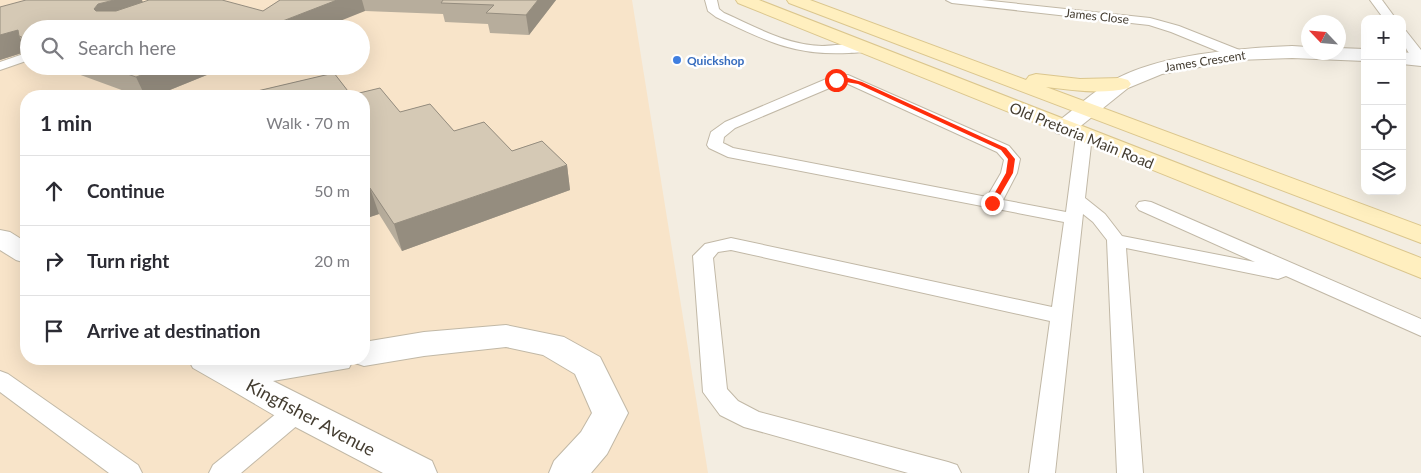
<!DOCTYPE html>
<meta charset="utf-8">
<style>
:root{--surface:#fff;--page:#f7f7f7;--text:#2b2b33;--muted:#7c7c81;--line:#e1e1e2}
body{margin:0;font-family:Lato,sans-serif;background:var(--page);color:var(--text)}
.controls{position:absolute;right:15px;top:15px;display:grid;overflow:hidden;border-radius:10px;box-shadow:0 5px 20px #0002}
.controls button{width:45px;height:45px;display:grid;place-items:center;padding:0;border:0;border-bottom:1px solid var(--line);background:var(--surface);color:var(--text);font:25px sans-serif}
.compass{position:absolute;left:1301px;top:15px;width:45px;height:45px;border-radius:50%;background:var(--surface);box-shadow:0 5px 20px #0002;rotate:296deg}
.stop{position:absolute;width:15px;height:15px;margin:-11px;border:4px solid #ff2e0c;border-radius:50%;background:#fff}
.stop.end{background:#ff2e0c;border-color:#fff;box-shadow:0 1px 5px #0008}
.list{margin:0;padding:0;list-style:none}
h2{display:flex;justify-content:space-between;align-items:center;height:65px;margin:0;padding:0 20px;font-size:21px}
h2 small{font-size:16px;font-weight:400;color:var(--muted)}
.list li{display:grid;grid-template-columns:32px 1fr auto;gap:15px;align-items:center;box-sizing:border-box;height:70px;padding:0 20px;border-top:1px solid var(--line)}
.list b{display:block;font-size:19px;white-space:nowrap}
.list em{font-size:16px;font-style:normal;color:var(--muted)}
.icon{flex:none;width:28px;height:28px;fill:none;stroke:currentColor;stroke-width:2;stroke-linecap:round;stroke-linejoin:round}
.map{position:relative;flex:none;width:1421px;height:473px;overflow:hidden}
.search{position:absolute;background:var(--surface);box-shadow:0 5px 20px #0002;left:20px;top:20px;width:350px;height:55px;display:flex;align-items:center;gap:12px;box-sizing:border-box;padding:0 18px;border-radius:28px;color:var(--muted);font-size:19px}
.panel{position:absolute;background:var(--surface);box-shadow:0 5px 20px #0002;left:20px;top:90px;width:350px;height:275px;border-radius:20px}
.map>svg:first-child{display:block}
</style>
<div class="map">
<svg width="1421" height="473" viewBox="0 0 1421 473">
<rect width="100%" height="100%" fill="#f3ede1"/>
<path fill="#f8e4c9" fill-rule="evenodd" d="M0,0h632l76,473h-708zM29,29h332v37h-332zM26,96h338v263h-338z"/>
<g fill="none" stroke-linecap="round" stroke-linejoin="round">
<g stroke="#c1b8a6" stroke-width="2">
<g id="lane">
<path d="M705,0h12l2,9 5,4c32,14 62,32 98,33 10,0 43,-5 48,2 -5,6 -14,4 -21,5 -56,3 -85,-13 -133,-36l-8,-6z"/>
<path d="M946,0h36l168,18 29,8 63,25 1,3 -6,4 -5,-1 -61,-25 -22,-7 -197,-22z"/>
<path d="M1370,0h12l14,19h-12z"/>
<path d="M1402,30l4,1 15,19v12c-13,-3 -19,-20 -19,-32z"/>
<path d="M29,52v8l-29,10v-8z"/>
<path d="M848,75l161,71 11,13 -3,14 -14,27 63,12 10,-76 3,-3h10l3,3 -7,62 20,16 17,22 133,26 -116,-52 -3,-4 3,-4 6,-1 6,1 270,117v17l-135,-60 -8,3 -152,-31 17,225h-26l-10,-233 -14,-18 -10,-8 -28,259h-26l21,-152 -319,-71 -13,2 -5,6 14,131 11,12 21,11 189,50 9,3 4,8h-53l-164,-46 -24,-12 -17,-23 -10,-136 12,-12 26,-6 321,69 12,-85 -336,-65 -19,-9 -2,-3 4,-13 14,-10 106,-45zM846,83l151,69 7,8 -3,13 -14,24 -254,-49 -10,-5 1,-6 11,-9 104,-44z"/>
<path d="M0,371l8,3 130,91 4,8h-33l-109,-81z"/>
<path d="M297,401l9,3 3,7 -3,7 -65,55h-32l4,-8 75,-61z"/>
</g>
</g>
<g stroke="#c1b8a6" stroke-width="2">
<g id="street">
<path d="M1292,46l16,1v5h30v-4l27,1v12l-73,-3 -55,2 -75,14 -34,14 -56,45 -8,2 -8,-2 -3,-5 3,-5c19,-14 37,-32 58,-43 46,-26 126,-32 178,-34z"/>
<path d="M1402,52l19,2v12l-19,-2z"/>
<path d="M0,230l10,2 16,10v21l-10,-3 -16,-10z"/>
<path d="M506,325l58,12 36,20 28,56 -21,41 -16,19h-42l5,-12 27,-29 11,-19 -17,-39 -32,-19 -37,-8 -82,9 -60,10 -12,-4 -3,6 -76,13 159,80 5,12h-54l-99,-52 -63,-37 -28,-16 -5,-9h44l5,3 20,-3h107v-17l60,-10z"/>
</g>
</g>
<g stroke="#dbc68d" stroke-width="2">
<g id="secondary">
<path d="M736,0h23l662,258v20l-683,-275z"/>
<path d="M787,0h23l216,80 3,-4 7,-2 44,5 41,-1 7,2 3,4 -3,4c-26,7 -55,2 -82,-1l375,139v17l-632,-240z"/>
</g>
</g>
<use href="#lane" fill="#fff" fill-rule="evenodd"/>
<use href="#street" fill="#fff" fill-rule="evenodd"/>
<use href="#secondary" fill="#ffefbf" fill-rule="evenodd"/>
</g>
<g fill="#b7ad9c">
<path d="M280,0h276l-27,35 -39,-2 -2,-9 -43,-2 -2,-8 -78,-3 -336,18v24l-1,-2 -28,9v-53l142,-5 121,9z"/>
<path d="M56,66h173l-74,30h-17z"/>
<path d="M334,73l17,22 29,-7 20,24 30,-8 24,27 30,-9 28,29 30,-10 25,24 3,25 -168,61 -23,-37 -15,5v-123h-128z"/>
</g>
<g fill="#958d7f">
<path d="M114,0h28l5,12 -43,17 -10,-20 4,-5z"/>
<path d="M337,0h25l3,11 -45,18h-58z"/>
<path d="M538,0h18l-27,35 -3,-20z"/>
<path d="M18,30l1,6 9,15 -28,9v-25z"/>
<path d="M165,66h64l-74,30h-10l-9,-19z"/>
<path d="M567,165l3,25 -168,61 -8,-27z"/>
<path d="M370,188l9,26 -15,5v-29z"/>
</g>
<g fill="#d5c9b5" stroke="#958d7f">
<path d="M26,0h88l-16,4 -4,5 2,2h20l33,-11h73l41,11 17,-11h57l-75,29h-233v11l-10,-4 -1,-6 -18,5v-28z"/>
<path d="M443,0h95l-12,15 -40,-2 8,-8 -53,-2z"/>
<path d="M105,66h60l-29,11z"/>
<path d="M334,73l17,22 29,-7 20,24 30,-8 24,27 30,-9 28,29 30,-10 25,24 -173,59 -24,-36 -6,2v-94h-128z"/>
</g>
<path fill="#ff2e0c" d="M848,78l14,4 144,66 9,11 -2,14 -18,31 -6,-1 17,-30 2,-14 -7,-9 -143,-66 -24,-4z"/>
<circle fill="#3f7fe0" stroke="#fff" stroke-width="2" cx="677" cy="60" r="5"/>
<g text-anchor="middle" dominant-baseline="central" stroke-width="5" stroke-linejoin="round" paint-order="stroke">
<g font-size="12" fill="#443d31" stroke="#fff">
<text transform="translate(1097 16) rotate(6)">James Close</text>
<text transform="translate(1205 61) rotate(-9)">James Crescent</text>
</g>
<g font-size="12" font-weight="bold" fill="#366cbe" stroke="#fff" text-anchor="start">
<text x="687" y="60">Quickshop</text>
</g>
<g font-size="15" fill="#443d31" stroke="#fff">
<text transform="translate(1082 135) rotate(22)">Old Pretoria Main Road</text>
</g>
<g font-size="18" fill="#443d31" stroke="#fff">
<text transform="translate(311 417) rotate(28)">Kingfisher Avenue</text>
</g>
</g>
</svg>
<div class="controls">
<button>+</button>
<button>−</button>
<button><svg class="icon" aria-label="locate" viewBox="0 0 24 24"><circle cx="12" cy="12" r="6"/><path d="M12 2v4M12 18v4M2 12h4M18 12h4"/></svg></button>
<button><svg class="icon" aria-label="layers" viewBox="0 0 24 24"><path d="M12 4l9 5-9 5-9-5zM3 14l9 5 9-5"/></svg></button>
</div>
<svg class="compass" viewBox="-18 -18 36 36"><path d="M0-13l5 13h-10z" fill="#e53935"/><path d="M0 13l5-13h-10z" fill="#7c7c81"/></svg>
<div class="stop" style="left:836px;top:80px"></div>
<div class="stop end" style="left:992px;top:203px"></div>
<div class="search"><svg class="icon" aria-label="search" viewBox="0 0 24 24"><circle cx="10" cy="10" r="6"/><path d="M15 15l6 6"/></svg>Search here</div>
<section class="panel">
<h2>1 min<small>Walk · 70 m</small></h2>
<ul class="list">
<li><svg class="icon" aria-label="ahead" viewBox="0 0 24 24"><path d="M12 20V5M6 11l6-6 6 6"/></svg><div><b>Continue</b></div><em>50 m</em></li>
<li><svg class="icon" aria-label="right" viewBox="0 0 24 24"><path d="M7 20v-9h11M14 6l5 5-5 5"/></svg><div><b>Turn right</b></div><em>20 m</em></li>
<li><svg class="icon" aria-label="arrive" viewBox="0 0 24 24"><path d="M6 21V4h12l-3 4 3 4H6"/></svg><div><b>Arrive at destination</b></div></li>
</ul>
</section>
</div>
